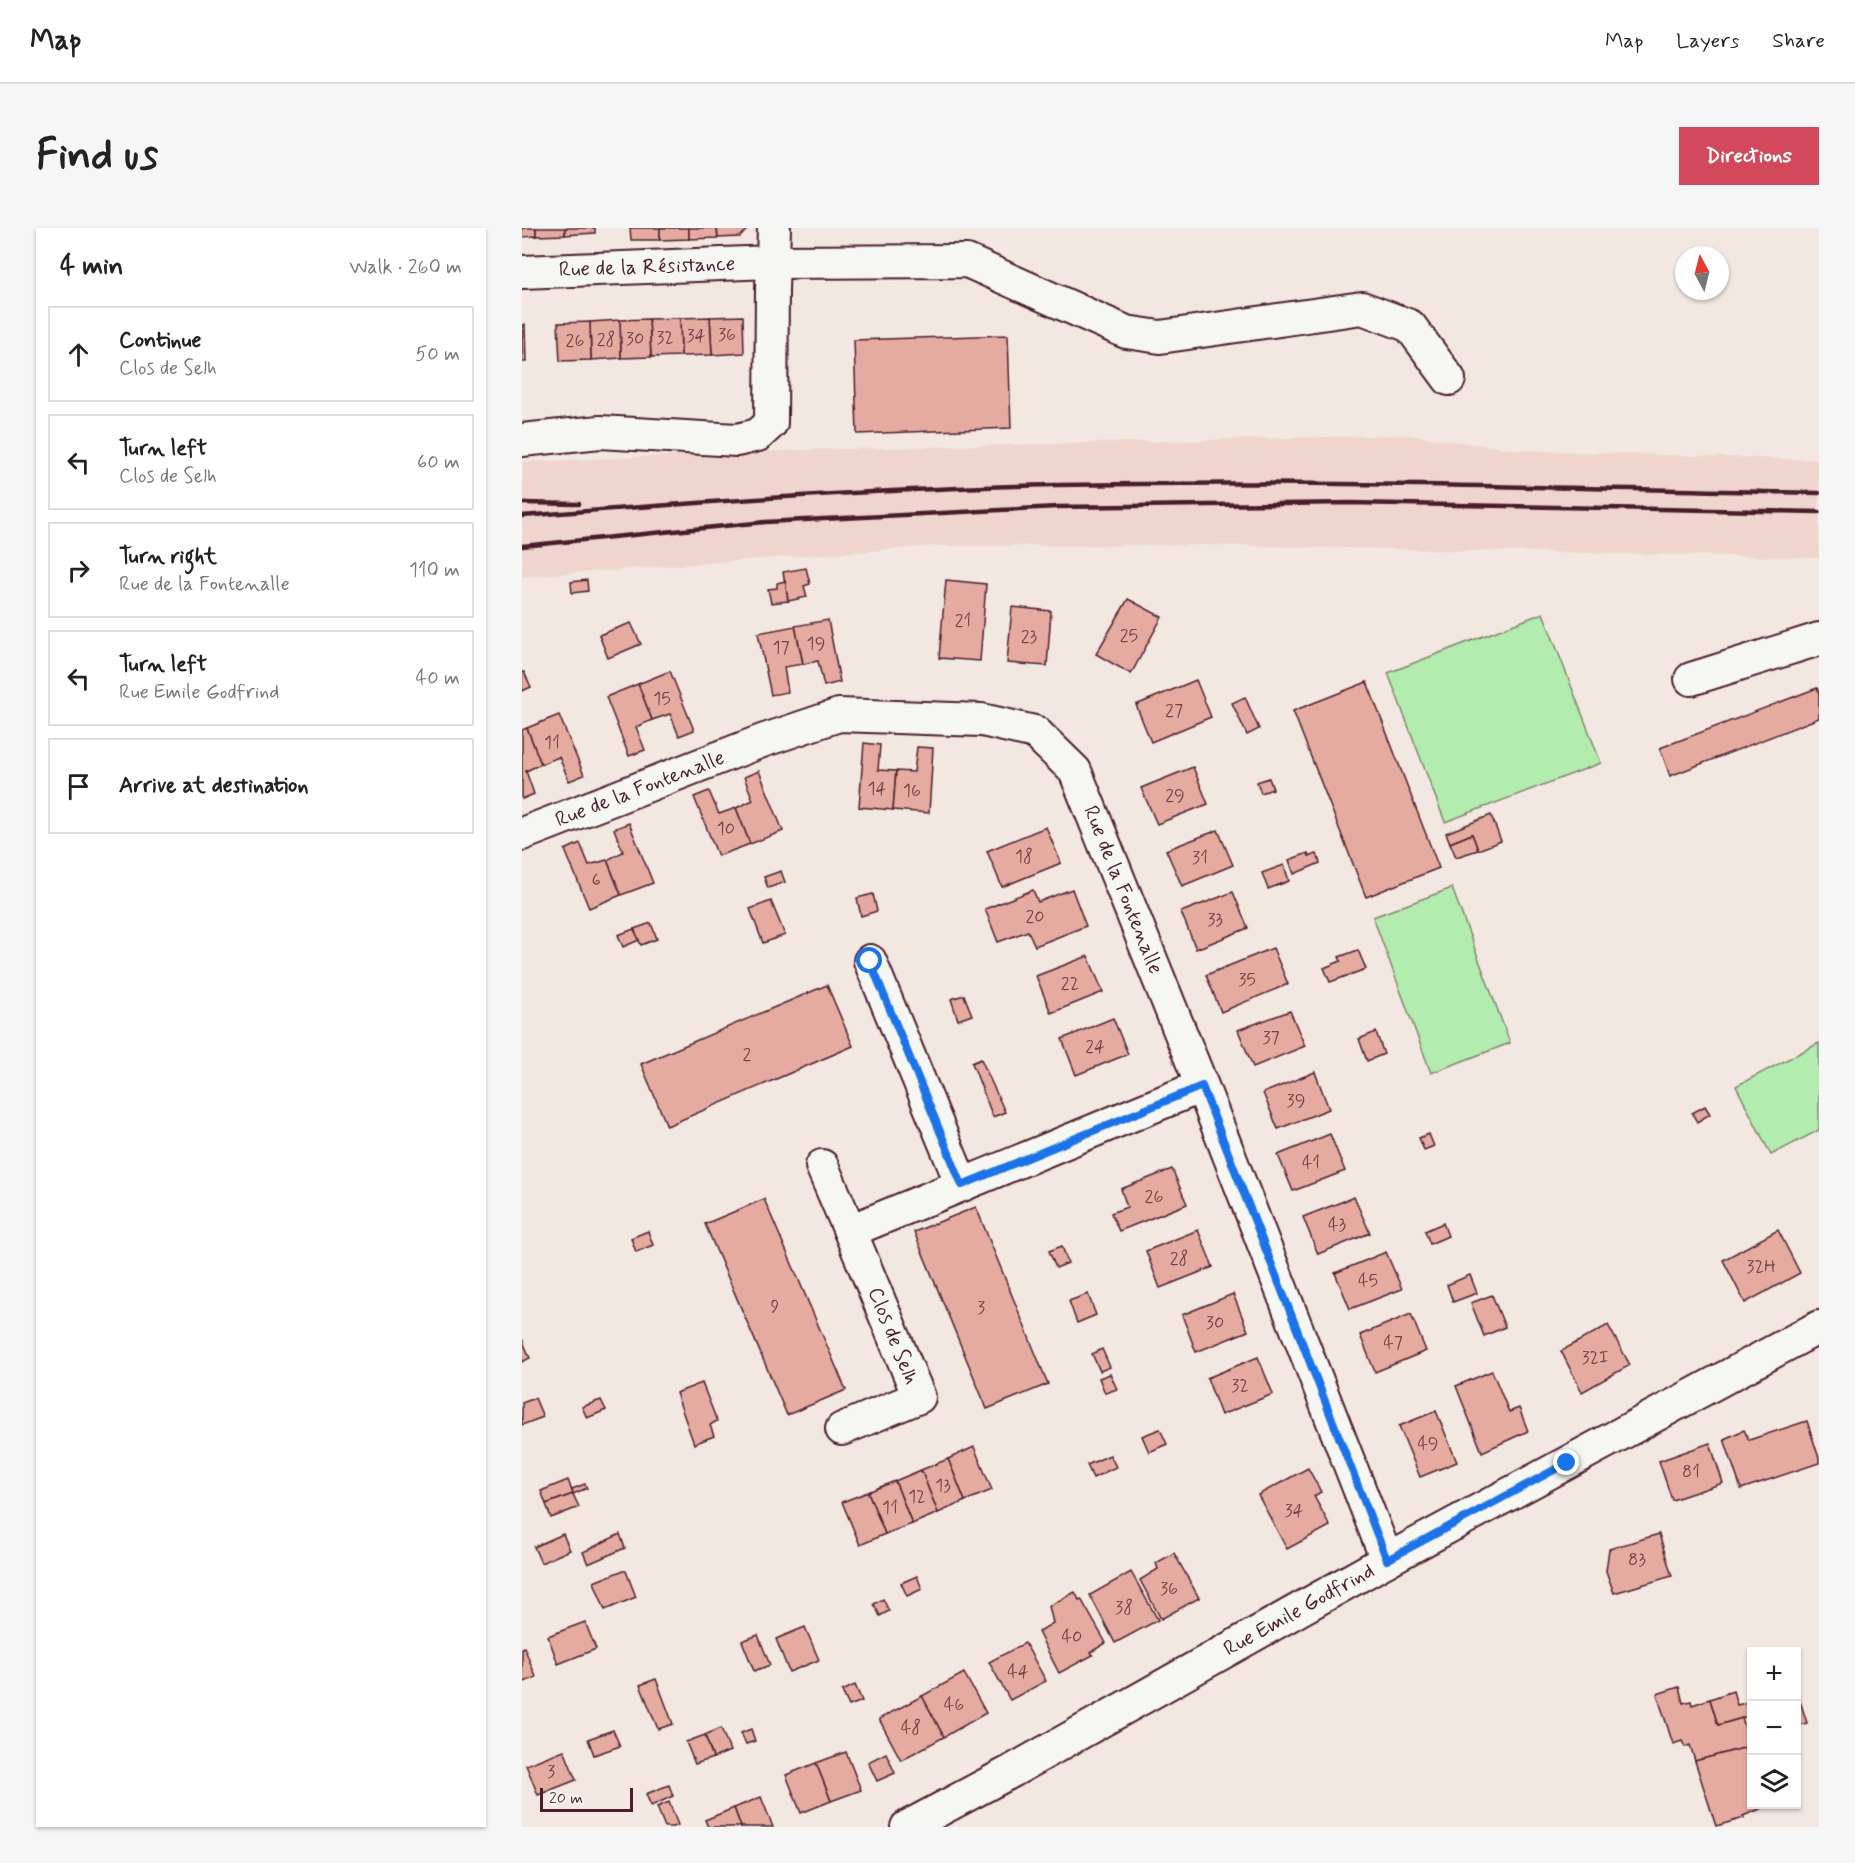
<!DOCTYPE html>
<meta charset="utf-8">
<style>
:root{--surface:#fff;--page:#f6f6f6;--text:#222;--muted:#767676;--line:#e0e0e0;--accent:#d1495b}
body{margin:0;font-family:Mynerve,sans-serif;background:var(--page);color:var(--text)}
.controls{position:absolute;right:18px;bottom:18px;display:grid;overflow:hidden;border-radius:0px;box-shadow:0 2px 4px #0004}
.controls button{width:54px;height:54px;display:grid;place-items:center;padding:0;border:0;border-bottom:2px solid var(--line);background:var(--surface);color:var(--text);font:30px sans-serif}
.compass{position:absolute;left:1153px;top:18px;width:54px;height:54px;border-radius:50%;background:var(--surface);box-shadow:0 2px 4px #0004;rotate:353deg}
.scale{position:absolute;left:18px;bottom:15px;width:93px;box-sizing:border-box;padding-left:6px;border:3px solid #4a1f2b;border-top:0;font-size:16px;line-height:21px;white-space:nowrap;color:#4a1f2b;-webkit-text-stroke:4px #f6f6f2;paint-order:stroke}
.stop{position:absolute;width:18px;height:18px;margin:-14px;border:4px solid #1a73e8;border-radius:50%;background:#fff}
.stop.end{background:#1a73e8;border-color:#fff;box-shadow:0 2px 6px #0008}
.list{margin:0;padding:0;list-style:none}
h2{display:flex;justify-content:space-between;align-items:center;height:78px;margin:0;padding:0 24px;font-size:26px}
h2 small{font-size:20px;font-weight:400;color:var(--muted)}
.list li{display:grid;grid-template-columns:39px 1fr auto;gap:18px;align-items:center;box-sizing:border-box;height:96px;margin:0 12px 12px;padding:0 12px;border:2px solid var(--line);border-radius:0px}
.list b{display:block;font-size:22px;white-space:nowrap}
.list p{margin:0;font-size:20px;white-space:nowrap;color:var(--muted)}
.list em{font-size:20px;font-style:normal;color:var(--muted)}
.icon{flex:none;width:33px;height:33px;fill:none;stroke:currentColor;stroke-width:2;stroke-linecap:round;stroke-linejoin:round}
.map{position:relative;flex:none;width:1297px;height:1599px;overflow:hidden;border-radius:0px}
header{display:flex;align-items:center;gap:36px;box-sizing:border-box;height:84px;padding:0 30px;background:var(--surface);border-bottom:2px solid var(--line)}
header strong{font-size:28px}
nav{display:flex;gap:33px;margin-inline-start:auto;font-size:21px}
.intro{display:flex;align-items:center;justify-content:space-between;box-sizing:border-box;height:144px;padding:0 36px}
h1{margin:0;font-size:42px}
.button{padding:15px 27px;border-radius:0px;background:var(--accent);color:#fff;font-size:21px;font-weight:700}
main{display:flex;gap:36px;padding:0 36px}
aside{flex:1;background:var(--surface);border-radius:0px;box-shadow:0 2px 4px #0004}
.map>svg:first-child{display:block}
</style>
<header>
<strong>Map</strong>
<nav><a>Map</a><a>Layers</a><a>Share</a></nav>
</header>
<div class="intro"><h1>Find us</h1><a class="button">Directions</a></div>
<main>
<aside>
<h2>4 min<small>Walk · 260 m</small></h2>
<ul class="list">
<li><svg class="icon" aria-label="ahead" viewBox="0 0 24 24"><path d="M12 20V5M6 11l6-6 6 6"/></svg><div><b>Continue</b><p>Clos de Selh</p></div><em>50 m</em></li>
<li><svg class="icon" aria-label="left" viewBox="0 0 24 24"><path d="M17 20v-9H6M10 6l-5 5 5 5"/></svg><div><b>Turn left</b><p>Clos de Selh</p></div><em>60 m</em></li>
<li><svg class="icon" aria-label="right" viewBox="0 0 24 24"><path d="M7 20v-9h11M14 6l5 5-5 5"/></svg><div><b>Turn right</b><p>Rue de la Fontenalle</p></div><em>110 m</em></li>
<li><svg class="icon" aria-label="left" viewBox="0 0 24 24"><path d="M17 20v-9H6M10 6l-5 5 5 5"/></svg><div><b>Turn left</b><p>Rue Emile Godfrind</p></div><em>40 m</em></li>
<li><svg class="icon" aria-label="arrive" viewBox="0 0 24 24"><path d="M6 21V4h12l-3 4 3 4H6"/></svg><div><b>Arrive at destination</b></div></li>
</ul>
</aside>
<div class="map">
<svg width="1297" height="1599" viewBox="0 0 1297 1599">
<rect width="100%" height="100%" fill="#f3e7e2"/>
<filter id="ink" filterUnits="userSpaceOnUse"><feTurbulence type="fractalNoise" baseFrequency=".0167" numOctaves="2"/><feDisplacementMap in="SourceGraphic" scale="12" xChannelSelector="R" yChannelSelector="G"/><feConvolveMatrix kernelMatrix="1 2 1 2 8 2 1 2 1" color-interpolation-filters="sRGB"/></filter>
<g filter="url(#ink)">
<path fill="#efd5ce" d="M886,207l111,15 300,10v98l-612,-13 -272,1 -413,31v-115l282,-12z"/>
<g fill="#b3ecaf" stroke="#7e866d" stroke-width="1.5">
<path d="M1021,385l58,150 -156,59 -57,-149z"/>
<path d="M930,660l58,155 -79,30 -58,-156z"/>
<path d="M1297,815v87l-48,25 -35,-69z"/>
</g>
<g fill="#e5aba1" stroke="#4a1f2b" stroke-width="1.5">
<path d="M0,0h14v8l-14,1z"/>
<path d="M14,0h29v7l-29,1z"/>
<path d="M43,0h30v5l-30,2z"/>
<path d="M108,0h30v12h-29z"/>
<path d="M138,0h29v11l-29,1z"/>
<path d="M167,0h28l1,10 -29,1z"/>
<path d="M195,0h30v2l-7,7 -22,1z"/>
<path d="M221,88l1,37 -32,2 -2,-38z"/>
<path d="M188,89l2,38 -31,1 -1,-38z"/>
<path d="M158,90l1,38 -30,1 -2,-38z"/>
<path d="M127,91l2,38 -30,1 -1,-38z"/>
<path d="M98,92l1,38 -30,2 -1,-38z"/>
<path d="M68,94l1,38 -31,1 -2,-38z"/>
<path d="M3,96l1,38h-4v-37z"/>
<path d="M486,107l3,93 -154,6 -3,-94z"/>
<path d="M284,340l4,16 -6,2 3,11 -19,4 -5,-29z"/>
<path d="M65,352l1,11 -16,2 -1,-11z"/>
<path d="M424,352l40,4 -6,77 -41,-3z"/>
<path d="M263,353l3,20 -17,2 -3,-14 9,-1v-5z"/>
<path d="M606,371l34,18 -31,57 -35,-20z"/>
<path d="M490,379l39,4 -4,55 -40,-3z"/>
<path d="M306,392l12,62 -16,4 -6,-25 -15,3 -8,-38z"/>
<path d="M109,395l10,21 -33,14 -9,-23z"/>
<path d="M273,398l8,38 -19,3 4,25 -17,3 -13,-62z"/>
<path d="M148,443l24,59 -15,6 -9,-22 -18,6 -14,-36z"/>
<path d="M0,444h2l7,15 -9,4z"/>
<path d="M674,452l15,37 -60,25 -15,-37z"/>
<path d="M845,454l72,186 -73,29 -73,-186z"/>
<path d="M116,456l14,36 -16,7 9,23 -16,6 -23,-59z"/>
<path d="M1295,460l2,5v25l-149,58 -10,-28z"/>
<path d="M723,469l14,32 -12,6 -15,-32z"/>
<path d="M37,487l25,60 -15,6 -10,-24 -18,7 -14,-36z"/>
<path d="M5,500l14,36 -15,7 8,23 -12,5v-69z"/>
<path d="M342,515l16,2 -2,25 18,1 -3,39 -34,-3z"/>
<path d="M395,519l16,1 -4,65 -36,-3 3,-39 18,1z"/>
<path d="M671,539l15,37 -51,20 -16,-36z"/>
<path d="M237,543l24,60 -33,13 -14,-36 17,-8 -9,-23z"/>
<path d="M747,550l4,11 -12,4 -4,-11z"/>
<path d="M187,563l10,23 17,-6 14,36 -32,12 -24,-59z"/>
<path d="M969,587l10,26 -23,9 -6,-16 -22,9 -4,-10z"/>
<path d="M107,595l24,60 -32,12 -14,-35 16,-8 -9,-23z"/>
<path d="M524,599l15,36 -59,24 -15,-36z"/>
<path d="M696,602l15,35 -51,21 -16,-36z"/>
<path d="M950,606l6,16 -22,7 -6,-14z"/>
<path d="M58,615l9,22 18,-5 14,35 -32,13 -24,-58z"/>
<path d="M786,625l1,3 8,-2 3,9 -26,11 -5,-14z"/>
<path d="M762,637l5,16 -21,8 -6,-16z"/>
<path d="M259,643l4,11 -17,6 -4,-11z"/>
<path d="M550,661l14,37 -51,20 -7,-15 -30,11 -13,-33 48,-19 5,12z"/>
<path d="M711,664l15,36 -52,21 -15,-37z"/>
<path d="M351,666l4,17 -16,5 -4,-18z"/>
<path d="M249,673l14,34 -22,8 -13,-34z"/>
<path d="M129,695l6,16 -16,6 -7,-16z"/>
<path d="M112,701l5,11 -16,7 -5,-12z"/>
<path d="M751,720l15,36 -67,28 -15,-37z"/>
<path d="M836,722l8,19 -36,13 -6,-14 17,-7 -2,-4z"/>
<path d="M566,728l15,36 -52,21 -15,-37z"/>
<path d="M305,757l26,61 -186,80 -26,-62z"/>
<path d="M442,767l8,20 -14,5 -7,-21z"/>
<path d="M768,783l15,35 -52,21 -15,-37z"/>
<path d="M591,790l15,36 -52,21 -14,-36z"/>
<path d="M854,804l8,22 -17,7 -8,-22z"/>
<path d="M459,831l24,53 -12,5 -21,-54z"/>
<path d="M793,844l14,37 -51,20 -15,-36z"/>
<path d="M1183,878l5,8 -13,8 -5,-9z"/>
<path d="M808,906l15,37 -52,20 -15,-36z"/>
<path d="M907,906l5,12 -10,4 -5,-12z"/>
<path d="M650,941l15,35 -68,27 -8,-18 16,-6 -6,-18z"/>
<path d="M832,969l16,36 -52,21 -15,-37z"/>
<path d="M242,971l82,191 -59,25 -82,-191z"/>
<path d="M454,979l72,177 -61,25 -73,-177z"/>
<path d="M921,995l5,13 -18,8 -5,-13z"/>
<path d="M676,1002l15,37 -53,21 -14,-37z"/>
<path d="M1256,1002l22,43 -55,30 -22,-43z"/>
<path d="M126,1003l5,14 -17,7 -5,-14z"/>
<path d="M540,1018l6,17 -12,5 -7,-17z"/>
<path d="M864,1024l16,37 -52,20 -15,-36z"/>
<path d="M948,1047l7,18 -24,9 -6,-17z"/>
<path d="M566,1066l8,21 -19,8 -8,-22z"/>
<path d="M711,1066l15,37 -52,21 -14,-37z"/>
<path d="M970,1067l13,32 -21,9 -13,-33z"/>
<path d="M889,1086l15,37 -51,21 -15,-37z"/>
<path d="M1086,1097l22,40 -48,27 -21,-41z"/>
<path d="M0,1111l8,19 -8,4z"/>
<path d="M580,1121l8,18 -10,4 -8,-17z"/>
<path d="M736,1129l15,37 -52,21 -14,-37z"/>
<path d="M970,1143l17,41 10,-4 9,23 -46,21 -26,-66z"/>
<path d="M588,1146l7,15 -12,4 -6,-15z"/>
<path d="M180,1155l15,38 -7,4 4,11 -20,8 -18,-51z"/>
<path d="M13,1170l8,19 -21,8v-22z"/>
<path d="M79,1172l5,10 -19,8 -5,-11z"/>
<path d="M914,1183l21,51 -37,15 -21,-51z"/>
<path d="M1285,1193l12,37v5l-78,26 -17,-50 20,-9 5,10z"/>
<path d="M638,1201l7,15 -18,8 -7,-16z"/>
<path d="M1188,1215l13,40 -51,17 -13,-39z"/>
<path d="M452,1219l18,43 -27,11 -17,-42z"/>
<path d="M588,1227l6,12 -23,11 -6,-13z"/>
<path d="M426,1231l17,42 -27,12 -17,-43z"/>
<path d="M786,1240l13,24 -7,4 16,30 -43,23 -29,-54z"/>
<path d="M399,1242l17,43 -26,11 -17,-43z"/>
<path d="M46,1252l5,14 -27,10 -5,-13z"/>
<path d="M373,1253l17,43 -27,10 -17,-42z"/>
<path d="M63,1256l2,4 -14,6 -1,-5z"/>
<path d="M346,1264l17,42 -25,11 -18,-43z"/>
<path d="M51,1266l6,13 -28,11 -5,-14z"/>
<path d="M41,1306l7,16 -29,13 -7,-16z"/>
<path d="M98,1306l5,14 -37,16 -5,-12z"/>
<path d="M1137,1306l13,42 -58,17 -8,-22 3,-22z"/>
<path d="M652,1325l25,45 -38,21 -21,-39 18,-11 -2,-6z"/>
<path d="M99,1343h5l10,26 -31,13 -11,-28z"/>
<path d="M609,1344l27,48 -43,23 -25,-48z"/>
<path d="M395,1348l5,13 -15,7 -6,-13z"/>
<path d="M553,1364l4,8 2,-1 25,44 -15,9 2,3 -34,18 -21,-41 15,-9 -4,-17z"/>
<path d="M361,1371l6,12 -9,5 -6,-12z"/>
<path d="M63,1394l11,27 -38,15 -10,-28z"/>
<path d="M283,1399l14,33 -30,12 -13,-33z"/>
<path d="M236,1407l12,30 -16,6 -12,-30z"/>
<path d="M503,1415l21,38 -36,19 -21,-38z"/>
<path d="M2,1419l12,30 -14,6v-35z"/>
<path d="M442,1445l22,40 -42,24 -22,-41z"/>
<path d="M134,1451l17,45 -15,5 -18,-44z"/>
<path d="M333,1457l7,16 -13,5 -7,-15z"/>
<path d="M1157,1459l4,16 8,-2 1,4 18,-6 8,26 24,-7 9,28 -56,15 -5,-16 -5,2 -3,-6 -9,3 -16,-50z"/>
<path d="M1211,1463l4,14 15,-4v14l-34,10 -8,-26z"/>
<path d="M400,1468l22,41 -43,23 -22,-41z"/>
<path d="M1278,1473l7,22 -11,3v-23z"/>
<path d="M199,1500l9,23 -17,7 -8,-23z"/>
<path d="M229,1501l4,12 -9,3 -5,-11z"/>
<path d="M91,1502l7,16 -26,9 -6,-16z"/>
<path d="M183,1507l8,23 -18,6 -9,-22z"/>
<path d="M1229,1518l1,58 18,1 -27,11 1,2 -28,8 -21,-65z"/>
<path d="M42,1522l12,30 -38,15 -12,-30z"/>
<path d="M324,1524l15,38 -30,11 -15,-38z"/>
<path d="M364,1525l9,20 -18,8 -9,-19z"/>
<path d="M294,1535l15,38 -30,12 -15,-38z"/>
<path d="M147,1557l4,11 -22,10 -5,-12z"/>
<path d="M239,1569l12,30h-32l-7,-19z"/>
<path d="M147,1574l9,23 -5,2h-8l-8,-20z"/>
<path d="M212,1580l7,19h-33l-3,-7z"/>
</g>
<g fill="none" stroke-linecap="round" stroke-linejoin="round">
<g stroke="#4a1f2b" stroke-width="36">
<g id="minor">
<path d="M0,44l250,-10 195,-1 159,71 34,5 202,-29 48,18 39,53"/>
<path d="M0,212l78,-8 137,8 21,-5 13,-12 1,-133 2,-62"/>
<path d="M1169,451l128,-40"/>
<path d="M0,606l240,-93 77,-26 143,5 53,12 40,39 127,315 185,474"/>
<path d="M348,733l92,224"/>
<path d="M300,938l28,65"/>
<path d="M320,1201l77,-32 -69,-166 352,-145"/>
<path d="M385,1599l105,-56 375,-211 432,-233"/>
</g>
</g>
<use href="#minor" stroke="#f6f6f2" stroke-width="32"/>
<g stroke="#4a1f2b" stroke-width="4.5">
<path d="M0,275l57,1"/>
<path d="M0,288c178,-14 356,-27 534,-31 254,-5 509,3 763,8"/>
<path d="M0,318l243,-24 292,-15 293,-4 469,9"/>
</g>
</g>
</g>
<g fill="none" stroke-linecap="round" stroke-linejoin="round" filter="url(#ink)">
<path stroke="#1a73e8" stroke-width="8" d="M348,733l92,224 240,-99 185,474 180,-97"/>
</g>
<g text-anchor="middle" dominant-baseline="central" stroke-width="4.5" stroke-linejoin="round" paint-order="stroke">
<g font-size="18" fill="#714248">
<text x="205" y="107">36</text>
<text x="174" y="108">34</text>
<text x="143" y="110">32</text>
<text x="113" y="111">30</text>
<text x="84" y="112">28</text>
<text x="53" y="113">26</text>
<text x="441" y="393">21</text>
<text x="607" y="408">25</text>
<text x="507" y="409">23</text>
<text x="294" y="416">19</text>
<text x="259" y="420">17</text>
<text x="140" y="471">15</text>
<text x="652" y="483">27</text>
<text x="30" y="515">11</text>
<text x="355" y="561">14</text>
<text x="390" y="563">16</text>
<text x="653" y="568">29</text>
<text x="204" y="601">10</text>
<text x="502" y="629">18</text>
<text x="678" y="630">31</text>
<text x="74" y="652">6</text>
<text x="513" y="689">20</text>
<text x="693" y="692">33</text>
<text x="725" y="752">35</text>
<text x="548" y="756">22</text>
<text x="749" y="810">37</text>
<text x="573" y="819">24</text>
<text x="225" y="827">2</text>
<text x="774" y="873">39</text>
<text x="789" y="935">41</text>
<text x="632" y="969">26</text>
<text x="815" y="997">43</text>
<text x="657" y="1031">28</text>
<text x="1239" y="1039">32H</text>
<text x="846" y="1053">45</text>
<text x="253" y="1079">9</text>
<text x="459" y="1080">3</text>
<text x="693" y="1095">30</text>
<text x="871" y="1115">47</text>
<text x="1073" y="1130">32I</text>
<text x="718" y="1158">32</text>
<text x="906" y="1216">49</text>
<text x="1169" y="1244">81</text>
<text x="421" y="1258">13</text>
<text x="395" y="1269">12</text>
<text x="368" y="1280">11</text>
<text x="772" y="1283">34</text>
<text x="1115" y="1332">83</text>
<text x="647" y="1361">36</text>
<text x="602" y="1380">38</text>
<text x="550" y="1409">40</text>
<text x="496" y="1444">44</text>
<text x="432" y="1477">46</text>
<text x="389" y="1500">48</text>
<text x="29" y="1544">3</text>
</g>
<g font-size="21" fill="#4a1f2b" stroke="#f6f6f2">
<text transform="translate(125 39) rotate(-2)">Rue de la Résistance</text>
<text transform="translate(118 561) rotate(-21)">Rue de la Fontenalle</text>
<text transform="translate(601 662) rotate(68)">Rue de la Fontenalle</text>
<text transform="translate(371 1108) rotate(68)">Clos de Selh</text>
<text transform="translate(777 1382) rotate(-29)">Rue Emile Godfrind</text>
</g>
</g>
</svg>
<div class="controls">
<button>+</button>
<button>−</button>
<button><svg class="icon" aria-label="layers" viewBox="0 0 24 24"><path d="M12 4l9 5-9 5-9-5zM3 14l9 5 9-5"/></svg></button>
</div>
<svg class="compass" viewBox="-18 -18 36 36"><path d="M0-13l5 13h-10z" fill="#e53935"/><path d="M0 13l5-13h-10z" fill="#767676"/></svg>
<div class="scale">20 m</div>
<div class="stop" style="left:348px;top:733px"></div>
<div class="stop end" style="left:1045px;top:1235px"></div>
</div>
</main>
